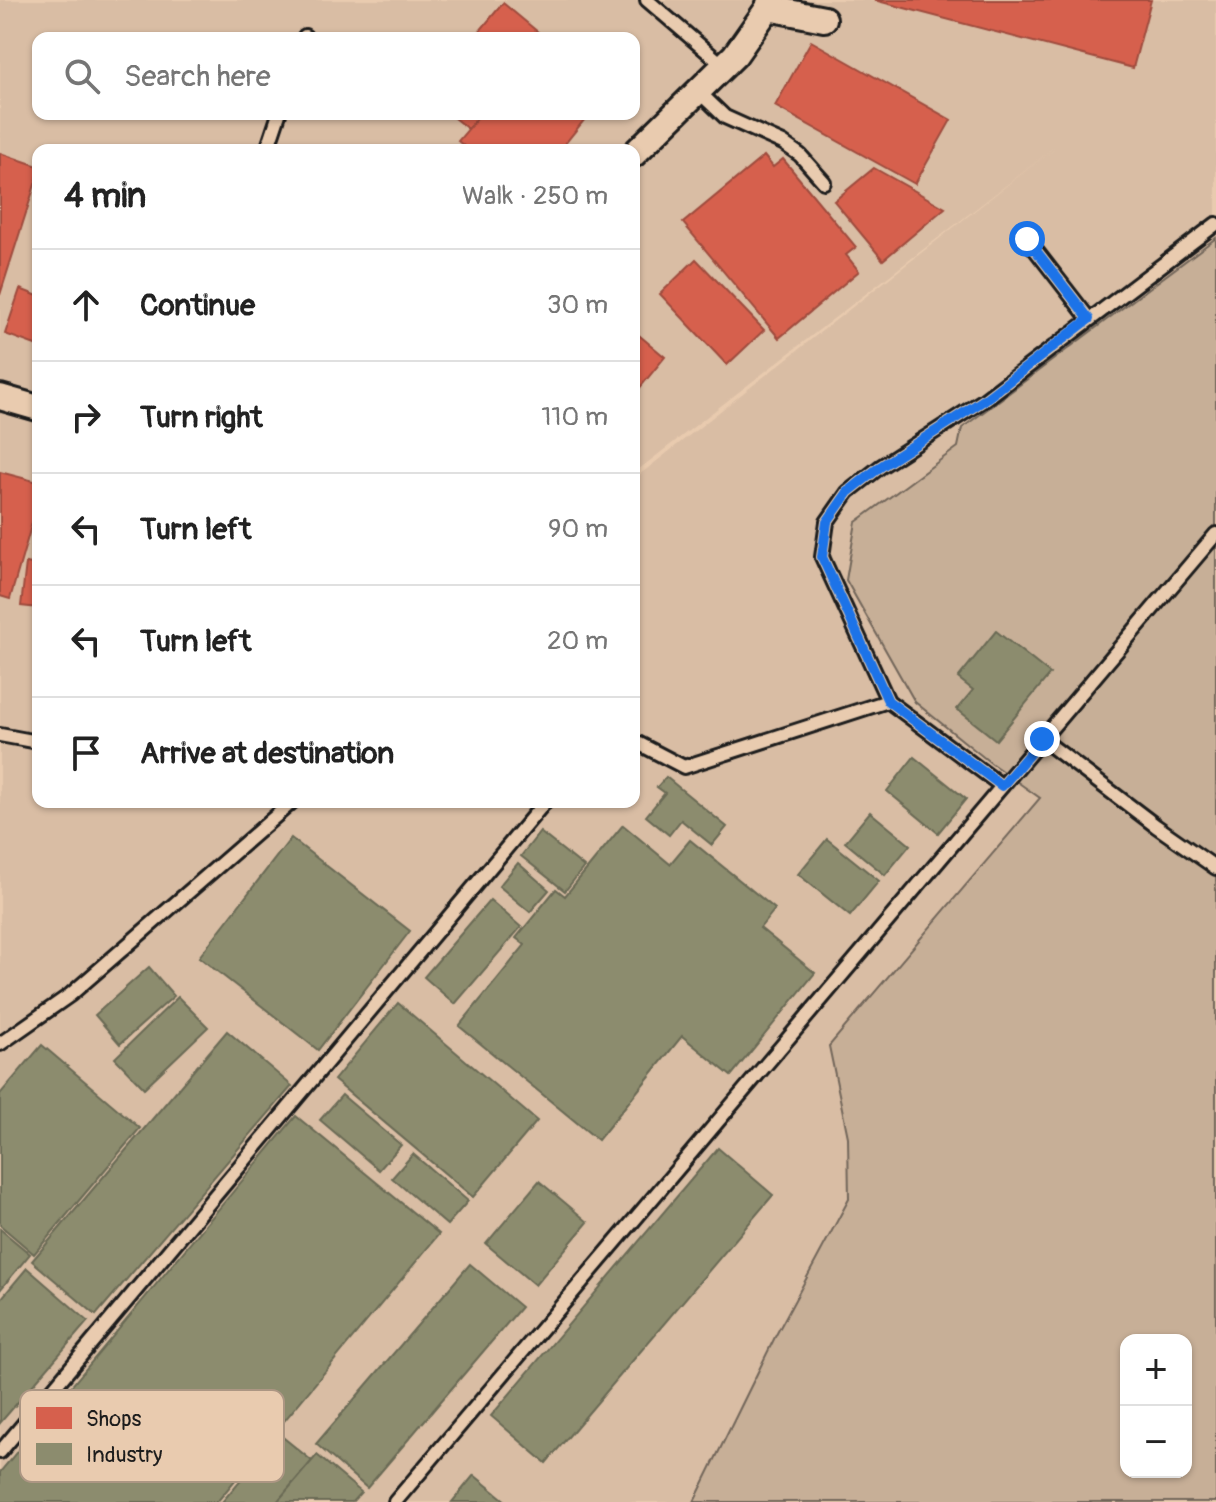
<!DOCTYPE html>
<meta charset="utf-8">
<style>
:root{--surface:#fff;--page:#f2f2f2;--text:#222;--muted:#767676;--line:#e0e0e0}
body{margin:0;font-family:Pangolin,sans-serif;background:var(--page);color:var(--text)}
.controls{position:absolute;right:24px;bottom:24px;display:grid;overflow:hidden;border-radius:16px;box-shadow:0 2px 6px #0004}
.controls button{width:72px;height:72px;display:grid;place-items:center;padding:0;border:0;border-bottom:2px solid var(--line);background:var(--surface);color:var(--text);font:40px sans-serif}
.stop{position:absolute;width:24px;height:24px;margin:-18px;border:6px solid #1a73e8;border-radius:50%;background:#fff}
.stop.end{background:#1a73e8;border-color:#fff;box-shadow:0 2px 8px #0008}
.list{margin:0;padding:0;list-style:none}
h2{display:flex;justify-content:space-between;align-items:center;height:104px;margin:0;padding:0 32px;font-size:34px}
h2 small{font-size:26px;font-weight:400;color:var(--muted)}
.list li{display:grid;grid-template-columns:52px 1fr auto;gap:24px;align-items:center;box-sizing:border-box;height:112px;padding:0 32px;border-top:2px solid var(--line)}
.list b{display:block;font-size:30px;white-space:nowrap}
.list em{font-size:26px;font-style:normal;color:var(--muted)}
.icon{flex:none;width:44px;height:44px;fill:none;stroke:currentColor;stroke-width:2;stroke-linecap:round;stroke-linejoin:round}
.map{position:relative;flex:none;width:1216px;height:1502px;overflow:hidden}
.search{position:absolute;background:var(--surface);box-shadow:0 2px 6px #0004;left:32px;top:32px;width:608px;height:88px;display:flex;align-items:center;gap:20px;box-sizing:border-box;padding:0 28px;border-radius:16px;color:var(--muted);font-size:30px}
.panel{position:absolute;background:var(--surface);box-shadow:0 2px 6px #0004;left:32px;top:144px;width:608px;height:664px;border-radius:16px}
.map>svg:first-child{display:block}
</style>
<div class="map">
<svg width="1216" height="1502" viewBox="0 0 1216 1502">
<rect width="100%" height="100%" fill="#e9cbaf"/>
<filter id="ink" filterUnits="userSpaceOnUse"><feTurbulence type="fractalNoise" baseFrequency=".0125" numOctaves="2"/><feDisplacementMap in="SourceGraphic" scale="16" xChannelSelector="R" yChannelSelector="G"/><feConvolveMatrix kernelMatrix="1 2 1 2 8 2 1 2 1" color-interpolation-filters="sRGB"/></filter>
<g filter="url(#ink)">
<path fill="#d9bda4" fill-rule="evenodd" d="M0,0h1216v1502h-1216zM38,38h596v76h-596zM1057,146l-423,333v323h-596v-652h596v323zM1126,1340h60v132h-60z"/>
<path fill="#c7af97" stroke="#72665a" stroke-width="2" fill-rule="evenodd" d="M1216,238v1264h-522l82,-167 73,-136 -1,-62 -19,-91 211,-248 -48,-34 -77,-62 -69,-122 10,-58 102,-75 4,-19zM1126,1340h60v132h-60z"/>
<g fill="#d6604d" stroke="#9e4c3e" stroke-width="2">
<path d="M874,0h277l-18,68z"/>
<path d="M503,3l41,34 -1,1h-69z"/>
<path d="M811,41l140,79 -36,64 -140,-78z"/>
<path d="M449,114h32l-13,15z"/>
<path d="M481,114h108l-29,36h-91l-11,-9z"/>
<path d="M0,153l38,13v9l-38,120z"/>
<path d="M764,156l9,11 10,-8 73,88 -10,8 13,16 -80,67 -96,-115z"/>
<path d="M874,168l71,40 -62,52 -49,-59z"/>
<path d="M696,259l68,71 -37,35 -67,-71z"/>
<path d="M20,289l18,7v50l-33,-12z"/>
<path d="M634,331l31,26 -31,38z"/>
<path d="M0,472l38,10v20l-28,97 -10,-3z"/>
<path d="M26,563l12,2v43l-17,-2z"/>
</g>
<g fill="#8c8c6e" stroke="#6a6a55" stroke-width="2">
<path d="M996,631l54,43 -54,66 -39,-31 16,-19 -15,-12z"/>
<path d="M914,757l52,42 -28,34 -51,-42z"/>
<path d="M666,777l61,50 -15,18 -31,-25 -12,15 -23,-19 19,-23 -8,-6z"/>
<path d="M870,812l40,33 -25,30 -40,-33z"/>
<path d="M623,825l47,39 20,-24 85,69 -15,19 55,45 -84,103 -49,-40 -84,104 -139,-114 66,-81 -9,-7 40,-49 9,7z"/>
<path d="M540,832l44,35 -19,24 -44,-35z"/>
<path d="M291,838l119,93 -92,119 -119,-93z"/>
<path d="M827,839l52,42 -29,35 -52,-42z"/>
<path d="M518,863l31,27 -19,22 -31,-26z"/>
<path d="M490,900l31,27 -66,77 -31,-27z"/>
<path d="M149,967l25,29 -54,48 -25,-29z"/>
<path d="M178,997l30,30 -64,61 -29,-30z"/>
<path d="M398,1003l139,118 -64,76 -139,-117z"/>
<path d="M227,1031l65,55 -196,229 -64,-54z"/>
<path d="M42,1045l98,83 -106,126 -34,-29v-131z"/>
<path d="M342,1095l59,50 -22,25 -59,-50z"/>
<path d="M296,1116l143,118 -222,268h-217v-30z"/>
<path d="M718,1148l55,47 -227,268 -55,-47z"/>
<path d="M413,1154l55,47 -21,24 -55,-47z"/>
<path d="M539,1181l49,41 -53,63 -49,-41z"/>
<path d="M0,1229l30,25 -30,36z"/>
<path d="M470,1264l51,43 -154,181 -51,-44z"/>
<path d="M27,1268l61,53 -88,102v-123z"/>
<path d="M279,1434l33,27 -35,41h-55z"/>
<path d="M317,1455l44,37 -9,10h-75z"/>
<path d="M474,1475l33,27h-55z"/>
</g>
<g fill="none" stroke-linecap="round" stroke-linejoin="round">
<g stroke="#1c1c1c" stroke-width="18">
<g id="lane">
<path d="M647,0l77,66"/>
<path d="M304,38l1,-2"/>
<path d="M698,91l27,26 58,26 17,12 24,27"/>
<path d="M267,150l12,-36"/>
<path d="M1027,239l62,80"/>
<path d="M0,735l38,7"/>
<path d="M1042,739l114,87 60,42"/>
<path d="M634,741l50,26 204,-66"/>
<path d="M1002,786l-114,-85 -66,-144 5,-35 21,-30 32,-25 104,-67 232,-176"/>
<path d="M0,1044l70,-49 222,-193"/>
<path d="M0,1452l545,-650"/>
<path d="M395,1502l821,-968"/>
</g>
</g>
<g stroke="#1c1c1c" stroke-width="30">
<g id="street">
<path d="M768,8l56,11"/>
<path d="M634,154l101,-99 33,-47 2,-8"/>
<path d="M0,397l38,11"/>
</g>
</g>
<use href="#lane" stroke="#e9cbaf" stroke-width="12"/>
<use href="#street" stroke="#e9cbaf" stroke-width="24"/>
</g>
</g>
<g fill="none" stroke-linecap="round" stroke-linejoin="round" filter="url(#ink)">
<path stroke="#1a73e8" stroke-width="10" d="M1027,239l62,80 -105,81 -104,67 -32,25 -21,30 -5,35 66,144 114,85 40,-47"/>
</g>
<rect x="20" y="1390" width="264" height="92" rx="12" fill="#e9cbaf" stroke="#ac9683" stroke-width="2"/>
<rect x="36" y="1407" width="36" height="22" fill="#d6604d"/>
<rect x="36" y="1443" width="36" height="22" fill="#8c8c6e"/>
<g font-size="22" fill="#1c1c1c">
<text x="86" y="1426">Shops</text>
<text x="86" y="1462">Industry</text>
</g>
</svg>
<div class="controls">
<button>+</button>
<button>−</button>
</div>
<div class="stop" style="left:1027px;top:239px"></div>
<div class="stop end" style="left:1042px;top:739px"></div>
<div class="search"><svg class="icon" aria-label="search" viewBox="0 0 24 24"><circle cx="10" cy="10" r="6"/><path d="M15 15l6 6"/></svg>Search here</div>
<section class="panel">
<h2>4 min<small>Walk · 250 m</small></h2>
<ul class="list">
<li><svg class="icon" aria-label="ahead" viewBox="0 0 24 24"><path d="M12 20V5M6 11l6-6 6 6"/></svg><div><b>Continue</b></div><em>30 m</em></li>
<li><svg class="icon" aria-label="right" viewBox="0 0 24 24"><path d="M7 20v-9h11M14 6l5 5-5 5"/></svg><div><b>Turn right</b></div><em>110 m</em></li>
<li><svg class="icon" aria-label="left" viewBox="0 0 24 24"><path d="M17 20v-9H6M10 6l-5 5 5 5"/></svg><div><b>Turn left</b></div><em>90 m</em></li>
<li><svg class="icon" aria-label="left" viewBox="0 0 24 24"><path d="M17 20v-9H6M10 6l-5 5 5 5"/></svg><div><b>Turn left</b></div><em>20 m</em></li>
<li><svg class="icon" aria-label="arrive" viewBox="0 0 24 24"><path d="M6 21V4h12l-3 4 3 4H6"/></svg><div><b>Arrive at destination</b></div></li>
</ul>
</section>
</div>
